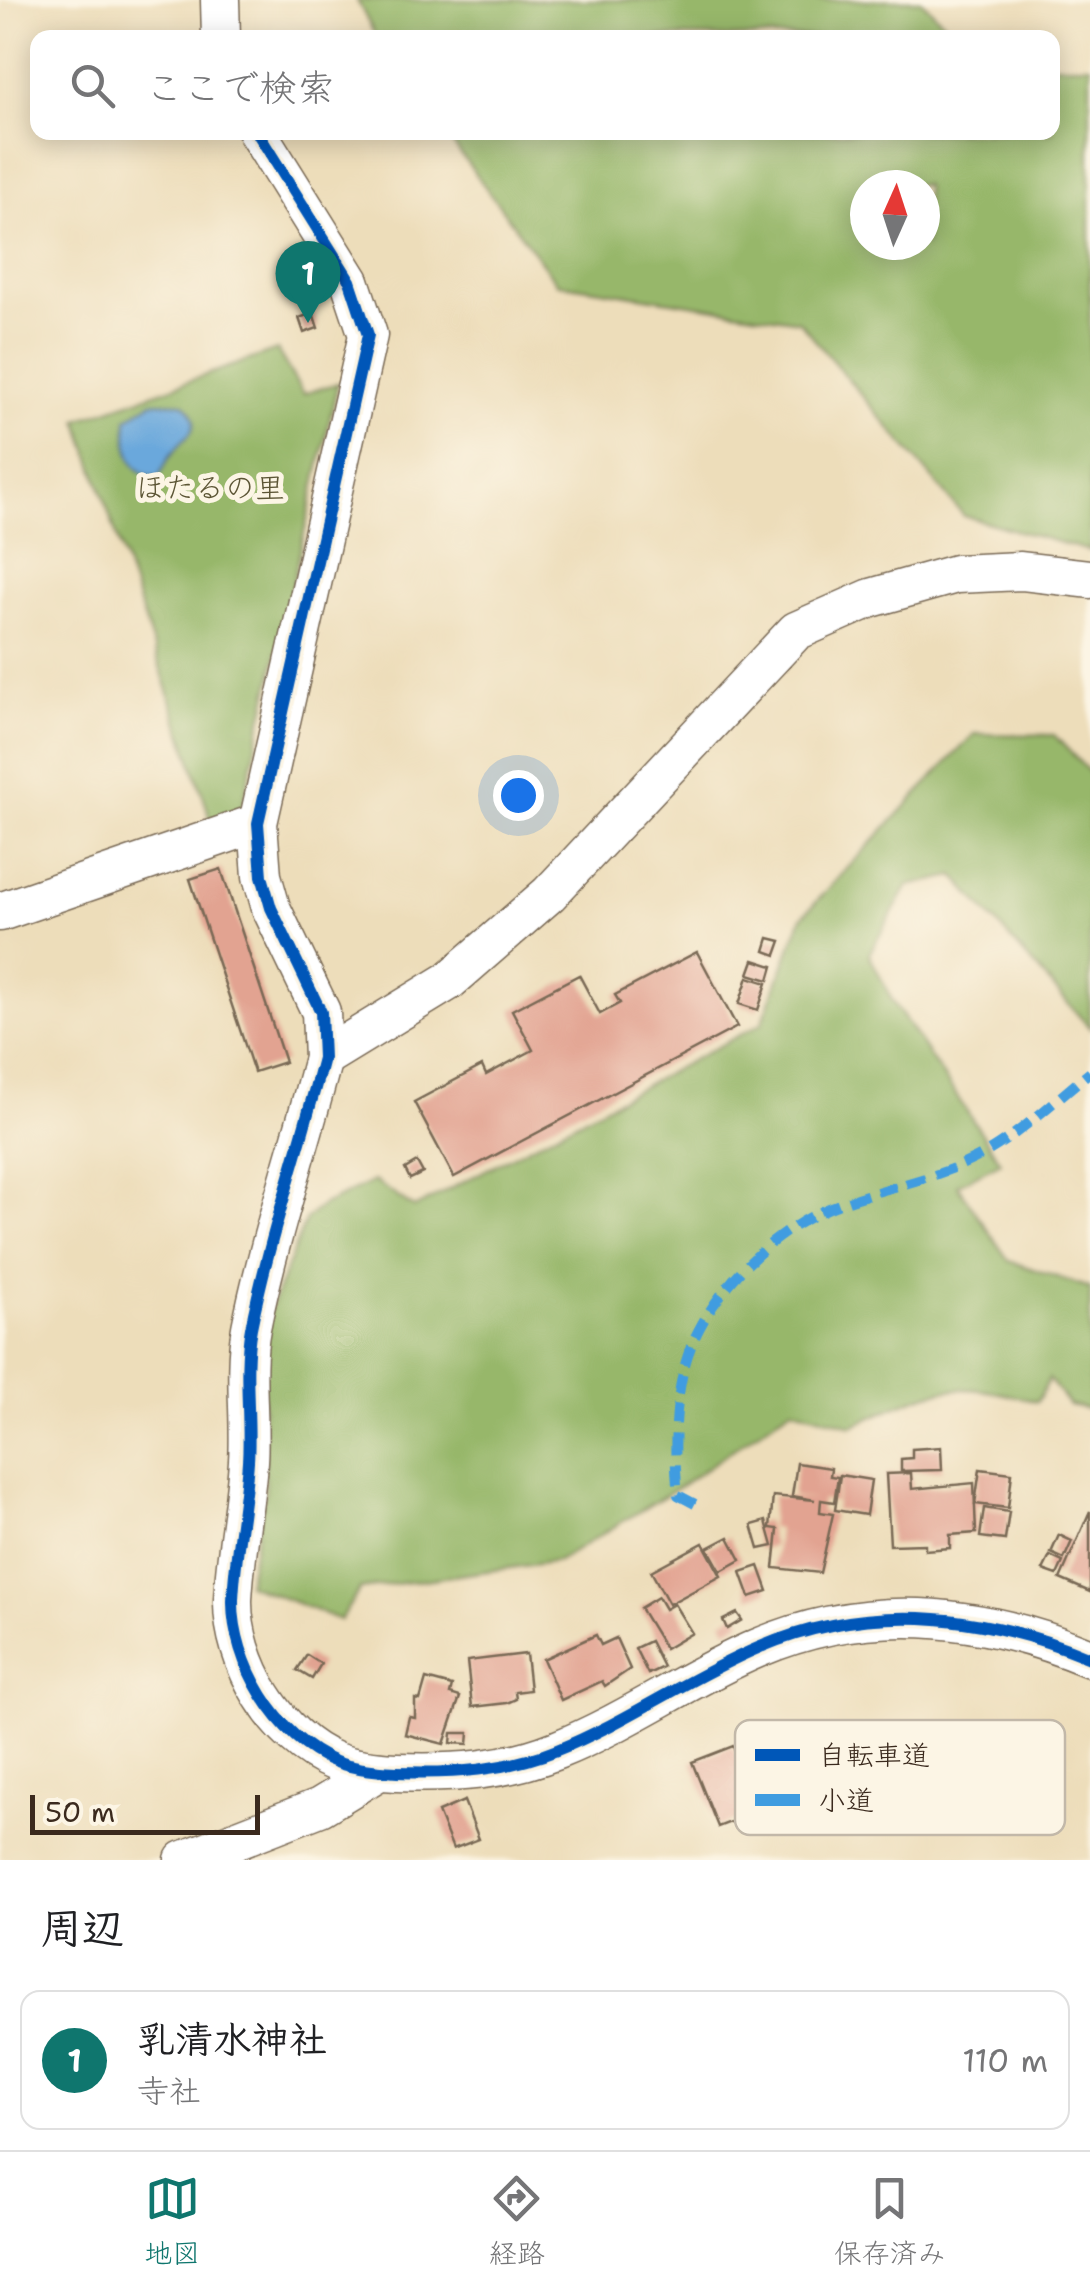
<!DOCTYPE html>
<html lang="ja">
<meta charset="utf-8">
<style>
:root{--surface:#fff;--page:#f6f6f6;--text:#202124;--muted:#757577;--line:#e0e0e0;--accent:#0f766e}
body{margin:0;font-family:"Shantell Sans","Klee One",sans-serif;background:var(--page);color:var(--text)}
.compass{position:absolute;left:850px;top:170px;width:90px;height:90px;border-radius:50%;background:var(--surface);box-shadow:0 5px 25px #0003;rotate:3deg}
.scale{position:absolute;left:30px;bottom:25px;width:230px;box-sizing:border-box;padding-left:10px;border:5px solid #3b2a1e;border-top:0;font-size:28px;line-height:35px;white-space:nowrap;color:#3b2a1e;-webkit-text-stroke:8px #fcf5e5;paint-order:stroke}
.you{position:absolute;left:518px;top:795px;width:35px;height:35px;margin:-25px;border:8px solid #fff;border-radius:50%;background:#1a73e8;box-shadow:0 0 0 15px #1a73e833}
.badge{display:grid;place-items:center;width:65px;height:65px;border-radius:50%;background:var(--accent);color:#fff;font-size:32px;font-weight:700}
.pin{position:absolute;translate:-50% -82px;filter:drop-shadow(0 2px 5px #0008)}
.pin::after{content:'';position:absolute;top:52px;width:35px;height:30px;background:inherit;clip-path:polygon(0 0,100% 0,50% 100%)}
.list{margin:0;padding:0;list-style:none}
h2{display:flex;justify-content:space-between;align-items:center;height:130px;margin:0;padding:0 40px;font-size:42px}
h2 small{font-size:32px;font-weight:400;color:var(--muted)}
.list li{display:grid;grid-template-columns:65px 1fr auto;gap:30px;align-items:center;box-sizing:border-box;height:140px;margin:0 20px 20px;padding:0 20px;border:2px solid var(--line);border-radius:20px}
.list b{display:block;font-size:38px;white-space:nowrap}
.list p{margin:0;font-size:32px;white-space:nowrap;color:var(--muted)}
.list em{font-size:32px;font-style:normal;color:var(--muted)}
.icon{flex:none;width:55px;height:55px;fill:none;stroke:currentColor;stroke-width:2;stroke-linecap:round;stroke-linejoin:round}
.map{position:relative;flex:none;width:1090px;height:1860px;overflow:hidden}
.search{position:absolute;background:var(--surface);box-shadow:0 5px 25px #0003;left:30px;right:30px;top:30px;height:110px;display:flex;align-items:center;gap:25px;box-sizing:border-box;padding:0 35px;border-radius:20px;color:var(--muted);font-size:38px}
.sheet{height:290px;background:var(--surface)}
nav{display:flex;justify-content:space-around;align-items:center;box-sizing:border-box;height:140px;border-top:2px solid var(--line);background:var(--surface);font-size:28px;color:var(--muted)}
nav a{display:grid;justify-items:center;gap:5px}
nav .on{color:var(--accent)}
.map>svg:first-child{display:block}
</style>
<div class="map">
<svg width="1090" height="1860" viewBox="0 0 1090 1860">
<rect width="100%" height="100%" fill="#fcf5e5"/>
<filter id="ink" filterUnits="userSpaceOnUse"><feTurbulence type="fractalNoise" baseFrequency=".01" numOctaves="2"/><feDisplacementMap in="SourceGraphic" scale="20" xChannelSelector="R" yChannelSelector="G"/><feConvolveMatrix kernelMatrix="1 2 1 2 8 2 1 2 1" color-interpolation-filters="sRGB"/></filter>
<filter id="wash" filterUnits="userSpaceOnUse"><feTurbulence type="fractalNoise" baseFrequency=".0048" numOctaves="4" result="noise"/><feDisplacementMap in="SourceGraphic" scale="40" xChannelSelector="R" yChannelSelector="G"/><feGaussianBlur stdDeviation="2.25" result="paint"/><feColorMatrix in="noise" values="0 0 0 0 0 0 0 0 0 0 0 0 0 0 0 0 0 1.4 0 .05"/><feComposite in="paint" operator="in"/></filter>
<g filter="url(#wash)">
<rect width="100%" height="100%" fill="#edddba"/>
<g fill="#97b76a" stroke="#697044" stroke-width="2.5" fill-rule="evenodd">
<path d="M357,0h564l38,37h-583z"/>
<path d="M1053,65h37v486l-126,-35 -165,-195 -242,-38 -112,-150 607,-1zM925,185v60h-60v-60z"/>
<path d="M277,350l26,44 35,-11 -98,435 -26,11 -136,-409z"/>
<path d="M974,734l80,1 36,38v255l-136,-152 -46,10 -39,68 24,48 108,160 -44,23 52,76 81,27v121l-21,-4 -20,-26 -12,23c-89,-25 -104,-12 -185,24l-60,-18 -113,79 -121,74 -198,28 -20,31 -93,-36 18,-92 -4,-160 45,-113 17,-14 51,-24 40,27 348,-185 40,-106z"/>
</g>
<path fill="#6aa8dc" stroke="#52697d" stroke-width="2.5" d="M152,402l31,1c26,22 2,33 -12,52 -5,7 -8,15 -13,22 -31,-2 -32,-34 -31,-58z"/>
<g id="blocks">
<g fill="#e2a391">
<path d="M313,313l5,15 -14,5 -5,-15z"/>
<path d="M221,869l64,193 -31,10 -64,-193z"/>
<path d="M769,938l12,3 -5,14 -11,-4z"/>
<path d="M697,952l40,75 -283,150 -40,-75 68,-36 4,9 47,-25 -21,-40 67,-35 21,39 20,-11 -5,-8z"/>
<path d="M754,960l19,6 -4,14 -20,-6z"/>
<path d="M748,977l19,6 -9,27 -19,-6z"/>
<path d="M417,1162l6,11 -13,6 -5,-10z"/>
<path d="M941,1447l1,23 -41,1v-12l11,-1v-9z"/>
<path d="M797,1463l34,5 -1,8 8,1 -4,25 -13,-2 -1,12 13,2 -13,59 -46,-5 4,-39 -8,-1 3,-32 42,4 -23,-4z"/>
<path d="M980,1469l32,4 -4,35 -33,-4z"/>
<path d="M911,1473l1,16 62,-6 2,50 -26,2v13l-25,2v-6l-35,1 -4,-71z"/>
<path d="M840,1475l31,5 -5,35 -31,-5z"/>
<path d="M984,1508l25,4 -4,28 -25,-3z"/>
<path d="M1090,1511v81l-30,-13z"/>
<path d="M766,1521l7,25 -14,3 -7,-24z"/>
<path d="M1059,1535l13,6 -8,18 -13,-6z"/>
<path d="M729,1537l12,23 -20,11 -13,-23z"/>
<path d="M703,1543l18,33 -52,28 -18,-33z"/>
<path d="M1050,1556l13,6 -6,13 -14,-5z"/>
<path d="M759,1566l9,25 -18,6 -9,-25z"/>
<path d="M658,1597l7,12 9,-5 18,29 -27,16 -25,-41z"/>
<path d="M737,1613l5,7 -15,9 -4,-9z"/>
<path d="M596,1635l5,10 15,-7 14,31 -25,17 -3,-5 -41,19 -18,-41z"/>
<path d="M650,1641l13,26 -15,7 -13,-26z"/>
<path d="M526,1654l4,36 -15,2 1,7 -9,4 -35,4 -5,-46z"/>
<path d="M307,1655l14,9 -9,15 -15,-9z"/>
<path d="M426,1679l26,7 -2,8 10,3 -16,47 -39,-10 4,-17 6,1v-19l5,1z"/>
<path d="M452,1733h17l-1,11 -17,-1z"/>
<path d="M733,1746l26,65 -41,16 -26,-65z"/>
<path d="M464,1801l15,38 -26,10 -15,-37z"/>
</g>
</g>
</g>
<g filter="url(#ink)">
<use href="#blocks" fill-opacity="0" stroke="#796955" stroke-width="2.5"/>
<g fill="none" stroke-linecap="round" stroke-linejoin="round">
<g stroke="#796955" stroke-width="41">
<g id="minor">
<path d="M220,0l1,38"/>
<path d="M257,132l93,149 18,54 -110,488 4,53 9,32 50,104 2,46c-23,90 -54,180 -72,270 -8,42 0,90 -3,133 -3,46 -13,92 -15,139 -1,62 44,139 103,162 18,7 42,9 61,10 56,2 108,-1 160,-22 70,-28 132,-73 201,-102 110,-47 224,-35 332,10"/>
<path d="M0,912l258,-89"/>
<path d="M323,1058l126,-77 100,-87 247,-263 75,-33 85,-24 65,-3 69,8"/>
<path d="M184,1860l136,-53 59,-36"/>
</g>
</g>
<use href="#minor" stroke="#fff" stroke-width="38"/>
<path stroke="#3f9ce0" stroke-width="10" stroke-dasharray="20 10" stroke-linecap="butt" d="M695,1504l-17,-9c-5,-47 -4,-107 14,-151 25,-59 85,-117 145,-139 45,-17 95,-25 137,-46 42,-21 79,-57 116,-87"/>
<g stroke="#fcf5e5" stroke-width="19">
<path id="cycleway" d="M257,132l93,149 18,54 -110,488 4,53 9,32 50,104 2,46c-23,90 -54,180 -72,270 -8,42 0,90 -3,133 -3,46 -13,92 -15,139 -1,62 44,139 103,162 18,7 42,9 61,10 56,2 108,-1 160,-22 70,-28 132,-73 201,-102 110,-47 224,-35 332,10"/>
</g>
<use href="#cycleway" stroke="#0057b8" stroke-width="12"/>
</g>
</g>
<g text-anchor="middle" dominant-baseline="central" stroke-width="10" stroke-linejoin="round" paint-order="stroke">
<g font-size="30" fill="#5c5535" stroke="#fcf5e5">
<text x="210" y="487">ほたるの里</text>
</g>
</g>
<rect x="735" y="1720" width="330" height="115" rx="15" fill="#fcf5e5" stroke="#c2b8a9" stroke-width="2.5"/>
<rect x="755" y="1749" width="45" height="12" fill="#0057b8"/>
<rect x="755" y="1794" width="45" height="12" fill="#3f9ce0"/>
<g font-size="28" fill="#3b2a1e">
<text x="818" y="1765">自転車道</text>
<text x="818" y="1810">小道</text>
</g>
</svg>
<svg class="compass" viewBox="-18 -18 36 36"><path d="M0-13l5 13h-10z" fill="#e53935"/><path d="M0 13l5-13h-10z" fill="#757577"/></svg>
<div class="scale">50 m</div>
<div class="you"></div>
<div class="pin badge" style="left:308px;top:323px">1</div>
<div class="search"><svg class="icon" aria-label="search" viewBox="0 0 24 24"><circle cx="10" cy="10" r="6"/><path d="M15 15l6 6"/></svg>ここで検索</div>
</div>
<section class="sheet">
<h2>周辺<small></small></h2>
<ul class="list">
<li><span class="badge">1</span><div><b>乳清水神社</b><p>寺社</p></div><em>110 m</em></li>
</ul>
</section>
<nav>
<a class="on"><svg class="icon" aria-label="map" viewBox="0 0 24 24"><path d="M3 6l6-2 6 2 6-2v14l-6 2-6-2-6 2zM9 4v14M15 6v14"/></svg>地図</a>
<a><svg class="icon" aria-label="directions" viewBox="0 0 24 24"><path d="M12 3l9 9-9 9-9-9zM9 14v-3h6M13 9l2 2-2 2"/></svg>経路</a>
<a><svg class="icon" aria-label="saved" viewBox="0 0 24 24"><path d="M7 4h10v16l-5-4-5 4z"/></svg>保存済み</a>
</nav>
